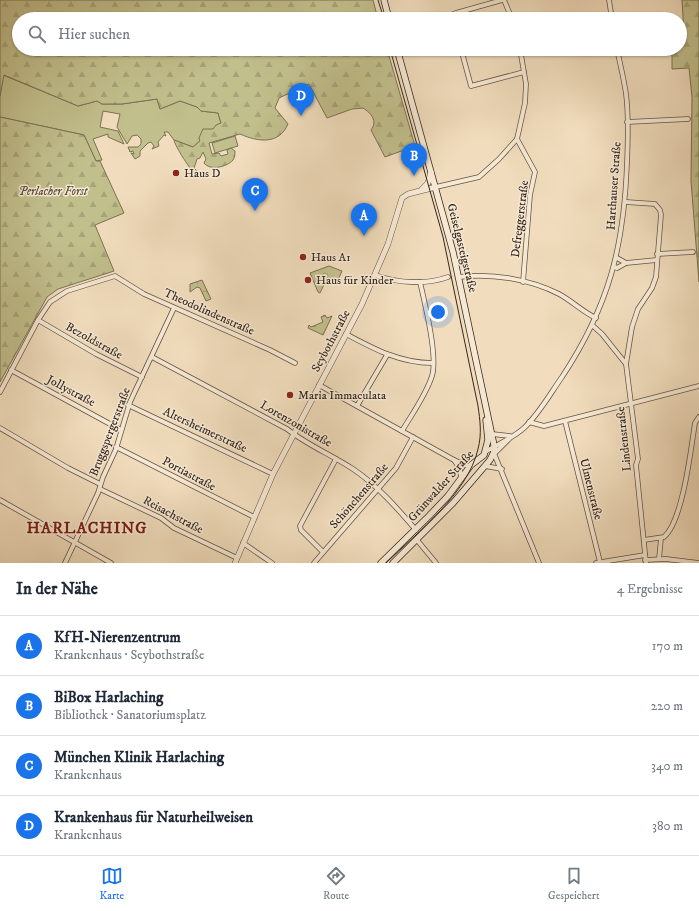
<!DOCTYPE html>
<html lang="de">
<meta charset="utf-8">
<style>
:root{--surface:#fff;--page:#f2f2f3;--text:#1f2937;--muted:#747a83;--line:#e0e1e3;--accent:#1a73e8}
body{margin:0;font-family:"IM FELL DW Pica",serif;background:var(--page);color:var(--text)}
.you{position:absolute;left:438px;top:312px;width:14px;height:14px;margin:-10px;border:3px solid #fff;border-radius:50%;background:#1a73e8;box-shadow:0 0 0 6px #1a73e833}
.badge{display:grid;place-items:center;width:26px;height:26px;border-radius:50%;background:var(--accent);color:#fff;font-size:13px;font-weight:700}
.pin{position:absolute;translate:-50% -33px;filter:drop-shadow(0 1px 2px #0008)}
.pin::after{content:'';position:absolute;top:21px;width:14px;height:12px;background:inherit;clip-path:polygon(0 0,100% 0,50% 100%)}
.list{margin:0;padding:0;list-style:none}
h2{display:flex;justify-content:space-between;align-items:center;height:52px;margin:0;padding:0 16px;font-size:17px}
h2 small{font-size:13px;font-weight:400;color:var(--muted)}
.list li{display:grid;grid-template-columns:26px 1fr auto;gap:12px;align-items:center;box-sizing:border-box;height:60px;padding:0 16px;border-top:1px solid var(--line)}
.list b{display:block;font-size:15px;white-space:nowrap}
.list p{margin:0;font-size:13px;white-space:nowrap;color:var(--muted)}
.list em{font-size:13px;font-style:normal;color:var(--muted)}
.icon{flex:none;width:22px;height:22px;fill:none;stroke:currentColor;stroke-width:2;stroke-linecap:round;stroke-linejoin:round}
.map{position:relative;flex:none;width:699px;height:563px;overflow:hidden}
.search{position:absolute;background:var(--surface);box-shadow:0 1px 3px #0004;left:12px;right:12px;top:12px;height:44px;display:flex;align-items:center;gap:10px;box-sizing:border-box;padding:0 14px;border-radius:22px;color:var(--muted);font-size:15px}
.sheet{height:292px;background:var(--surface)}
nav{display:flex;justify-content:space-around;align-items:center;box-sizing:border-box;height:56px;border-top:1px solid var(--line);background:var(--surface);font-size:11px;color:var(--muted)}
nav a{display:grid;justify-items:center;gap:2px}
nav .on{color:var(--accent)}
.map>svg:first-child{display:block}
</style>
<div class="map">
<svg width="699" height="563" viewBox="0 0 699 563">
<defs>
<pattern id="forest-firs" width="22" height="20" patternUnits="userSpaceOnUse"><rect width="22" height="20" fill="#c1bf8c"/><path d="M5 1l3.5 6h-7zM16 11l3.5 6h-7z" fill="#a6a478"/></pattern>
<pattern id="park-crowns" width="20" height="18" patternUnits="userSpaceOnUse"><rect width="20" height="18" fill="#c1bf8c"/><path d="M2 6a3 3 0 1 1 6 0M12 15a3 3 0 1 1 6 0" fill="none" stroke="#a6a478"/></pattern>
</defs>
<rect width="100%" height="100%" fill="#f1ddbd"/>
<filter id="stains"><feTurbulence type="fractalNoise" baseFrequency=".005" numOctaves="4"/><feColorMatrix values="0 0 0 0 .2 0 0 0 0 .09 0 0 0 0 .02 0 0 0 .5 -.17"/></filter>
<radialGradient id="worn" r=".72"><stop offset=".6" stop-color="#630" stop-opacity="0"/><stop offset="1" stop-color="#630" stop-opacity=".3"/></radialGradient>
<g fill="#c1bf8c" stroke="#7b7255">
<path d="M3,75l75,31 19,-5 5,3h20l35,-5 3,10 20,-8 17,6 4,4 17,2 3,10 -28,24 -19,-7 -6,-8h-4l2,4 -2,-1 -6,7 1,4 -7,3 2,-3 -3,-4 -3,1 -8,8v5l-5,3 -4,-6 3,1 -1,-3 -3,1 -2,-5h10l3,-3v-5l-4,-4 -5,1 -5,8 -10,-17 3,-13 -17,-3 -3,16 18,4 6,13 -16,-7v-3l-15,5 9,21 -6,1 -12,-26 -84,-18v-21z"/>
<path d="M235,136l3,10 -23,7 -3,-10z"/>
</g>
<g fill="url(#forest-firs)" stroke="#7b7255">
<path d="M0,0h373l5,19h-359v30h368l28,97 -30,11 -14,-27c7,-9 0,-17 -8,-22l-11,1 -25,9 -18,-34 -30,14 -4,10 13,16c-9,21 -30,18 -48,10l-31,9 3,11 7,-1 2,3 7,-2 -1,-4 4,-2 4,3c0,3 0,6 -2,9 -6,7 -23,11 -29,3l2,-4 -3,-7 -3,6 -3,1 -3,9 6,6 -3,1c-6,-3 -22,-29 -23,-35l19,7 7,-6 -1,-3 4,-9h10l3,-4 5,-2 -3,-10 -17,-2 -4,-4 -17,-6 -20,8 -3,-10 -35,5h-20l-5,-3 -19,5 -74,-31 -4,21z"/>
<path d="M682,0h17v282l-8,-101 1,-84 -3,-29 -17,1v-20h8v-16h4z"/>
<path d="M0,117l84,18 12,26h4l24,52 -29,12 19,46 -56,18 -11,8 -47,85z"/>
<path d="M325,315l2,3 5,-2 -9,19 -15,-7 1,-3 2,2 12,-5 -2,-5z"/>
</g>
<g fill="url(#park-crowns)" stroke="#7b7255">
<path d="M329,266l13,5 -4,9 -11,-2 -7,15 -2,-1 -8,-19z"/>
<path d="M202,280l9,19 -5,2 -6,-13 -3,-1 -7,5v-8z"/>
</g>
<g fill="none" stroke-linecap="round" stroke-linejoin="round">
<g stroke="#645446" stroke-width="5.5">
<g id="minor">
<path d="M504,0l8,19"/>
<path d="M609,0l3,19"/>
<path d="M453,19v-5l3,-1 46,-13"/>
<path d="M461,49l10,37 53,-14"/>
<path d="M627,122l61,-3"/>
<path d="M517,139l18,33 -5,23 -7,87"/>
<path d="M436,187l43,-10 20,-18 18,-20 8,-36 1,-19 -6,-35"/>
<path d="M657,254l36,-2"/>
<path d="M617,258l9,5"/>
<path d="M614,267l3,1 9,-5 31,-3"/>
<path d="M375,275c22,8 51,10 73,2"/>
<path d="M459,277c32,-4 71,2 100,17 13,7 24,18 37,24"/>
<path d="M38,320l58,34 46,23"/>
<path d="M592,325l10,9 24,30 12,95 -2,6 10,98"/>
<path d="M346,334c28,15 54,29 86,29"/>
<path d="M152,357l135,72c20,16 45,26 66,40 24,16 44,39 63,61"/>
<path d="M626,364l6,-37 6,-18 14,-21 4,-11 5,-62 -1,-5 -5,-6 -29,-2"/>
<path d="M11,370l110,60"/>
<path d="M319,385l135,75 6,9 1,9"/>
<path d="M0,392l38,-72 12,-18 17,-11 48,-15 29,18 126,56 25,13"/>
<path d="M128,405l145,69"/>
<path d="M357,406l30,-51"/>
<path d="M565,421l35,141"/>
<path d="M529,422l15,4 155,-40"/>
<path d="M0,428l68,40 32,16"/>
<path d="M402,431c10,-17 24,-36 30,-55 6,-20 -7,-72 -12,-94"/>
<path d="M492,434l18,2"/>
<path d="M116,447l138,70"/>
<path d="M493,451l46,112"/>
<path d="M485,452c13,-8 28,-14 39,-24 15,-14 26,-34 38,-51 47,-71 62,-130 65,-214 1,-23 2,-47 -1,-69 -2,-15 -6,-30 -9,-45"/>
<path d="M494,454l15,-15"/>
<path d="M454,460l16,7"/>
<path d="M485,466l17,3"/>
<path d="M100,489l61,29 13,10 63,30"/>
<path d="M0,500l111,63"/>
<path d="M417,540l19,23"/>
<path d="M644,540l20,-3c19,-16 27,-89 31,-114l4,-6"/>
<path d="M243,543l29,20"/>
<path d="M323,552l-22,-22 -1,-4 36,-67"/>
<path d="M659,559l2,-21"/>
<path d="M645,560l21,-1 33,4"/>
<path d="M65,563l33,-70 5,-16 13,-28 14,-47 44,-94"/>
<path d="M314,563l82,-95 17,-31"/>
<path d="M596,563l49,-8"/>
</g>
</g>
<g stroke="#645446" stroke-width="6">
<g id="tertiary">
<path d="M422,189l6,-6 3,-11"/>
<path d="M235,563l38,-89 89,-170 26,-60 14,-46 6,-4 28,-7"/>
</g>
</g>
<g stroke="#35261e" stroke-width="7">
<g id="secondary">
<path d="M384,0l5,19"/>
<path d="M381,563l48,-47 19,-20 23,-31 13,-10 4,-15 -2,-20"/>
<path d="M393,563l60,-60 37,-43 5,-10 -42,-198 -56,-203"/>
</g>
</g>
<use href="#minor" stroke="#f6e9d4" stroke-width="4"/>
<use href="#tertiary" stroke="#f6e9d4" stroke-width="5"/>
<use href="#secondary" stroke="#f6e9d4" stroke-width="5.5"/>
<g stroke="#35261e" stroke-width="1">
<path d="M378,0l6,19"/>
<path d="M386,563c32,-31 82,-70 92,-114 4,-15 2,-29 0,-43l-35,-169 -53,-188"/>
</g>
</g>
<g fill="#8f2418" stroke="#f6e9d4" stroke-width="1.5">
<circle cx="176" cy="173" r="4"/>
<circle cx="303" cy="257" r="4"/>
<circle cx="308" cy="280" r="4"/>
<circle cx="290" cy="395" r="4"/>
</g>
<g text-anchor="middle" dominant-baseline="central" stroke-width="3" stroke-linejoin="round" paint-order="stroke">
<g font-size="12" fill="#35261e" stroke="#f6e9d4" text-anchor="start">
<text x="184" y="173">Haus D</text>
<text x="311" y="257">Haus A1</text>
<text x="316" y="280">Haus für Kinder</text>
<text x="298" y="395">Maria Immaculata</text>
</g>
<g font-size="12" fill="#35261e" stroke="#f6e9d4">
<text transform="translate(614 186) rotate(-86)">Harthauser Straße</text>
<text transform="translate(520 219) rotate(-83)">Defreggerstraße</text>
<text transform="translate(462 248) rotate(76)">Geiselgasteigstraße</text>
<text transform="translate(209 312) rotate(24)">Theodolindenstraße</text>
<text transform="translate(94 341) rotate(29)">Bezoldstraße</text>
<text transform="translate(331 341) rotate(-62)">Seybothstraße</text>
<text transform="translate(71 391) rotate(28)">Jollystraße</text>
<text transform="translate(296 424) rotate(30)">Lorenzonistraße</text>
<text transform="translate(205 430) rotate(25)">Altersheimerstraße</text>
<text transform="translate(110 432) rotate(-69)">Bruggspergerstraße</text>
<text transform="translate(624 439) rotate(-96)">Lindenstraße</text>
<text transform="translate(189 474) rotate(28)">Portiastraße</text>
<text transform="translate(441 486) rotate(-48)">Grünwalder Straße</text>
<text transform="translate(591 489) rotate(76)">Ulmenstraße</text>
<text transform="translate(359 496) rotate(-49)">Schönchenstraße</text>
<text transform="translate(173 515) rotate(28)">Reisachstraße</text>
</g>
<g font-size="12" font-style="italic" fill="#584c3a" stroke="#f6e9d4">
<text x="53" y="191">Perlacher Forst</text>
</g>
<g font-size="16" font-weight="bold" letter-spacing="1" fill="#7a1f14" stroke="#f6e9d4">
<text x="87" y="528">HARLACHING</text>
</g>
</g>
<rect width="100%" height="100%" filter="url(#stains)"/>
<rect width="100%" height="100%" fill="url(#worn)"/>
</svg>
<div class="you"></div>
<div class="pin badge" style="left:364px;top:236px">A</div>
<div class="pin badge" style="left:414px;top:176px">B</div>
<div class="pin badge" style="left:255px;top:211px">C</div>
<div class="pin badge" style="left:301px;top:116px">D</div>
<div class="search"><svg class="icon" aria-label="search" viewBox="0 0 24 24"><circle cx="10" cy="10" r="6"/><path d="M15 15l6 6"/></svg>Hier suchen</div>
</div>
<section class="sheet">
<h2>In der Nähe<small>4 Ergebnisse</small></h2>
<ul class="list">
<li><span class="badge">A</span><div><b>KfH-Nierenzentrum</b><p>Krankenhaus · Seybothstraße</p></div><em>170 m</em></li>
<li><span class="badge">B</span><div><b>BiBox Harlaching</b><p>Bibliothek · Sanatoriumsplatz</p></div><em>220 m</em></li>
<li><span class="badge">C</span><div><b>München Klinik Harlaching</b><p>Krankenhaus</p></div><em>340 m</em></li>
<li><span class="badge">D</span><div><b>Krankenhaus für Naturheilweisen</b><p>Krankenhaus</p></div><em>380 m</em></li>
</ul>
</section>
<nav>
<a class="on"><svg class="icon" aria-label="map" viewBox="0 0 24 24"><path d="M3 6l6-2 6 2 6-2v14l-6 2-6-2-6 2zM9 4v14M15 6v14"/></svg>Karte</a>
<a><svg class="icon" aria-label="directions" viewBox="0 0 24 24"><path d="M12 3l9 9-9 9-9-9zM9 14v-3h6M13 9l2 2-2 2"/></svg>Route</a>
<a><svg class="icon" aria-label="saved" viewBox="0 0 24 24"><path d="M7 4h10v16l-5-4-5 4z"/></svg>Gespeichert</a>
</nav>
